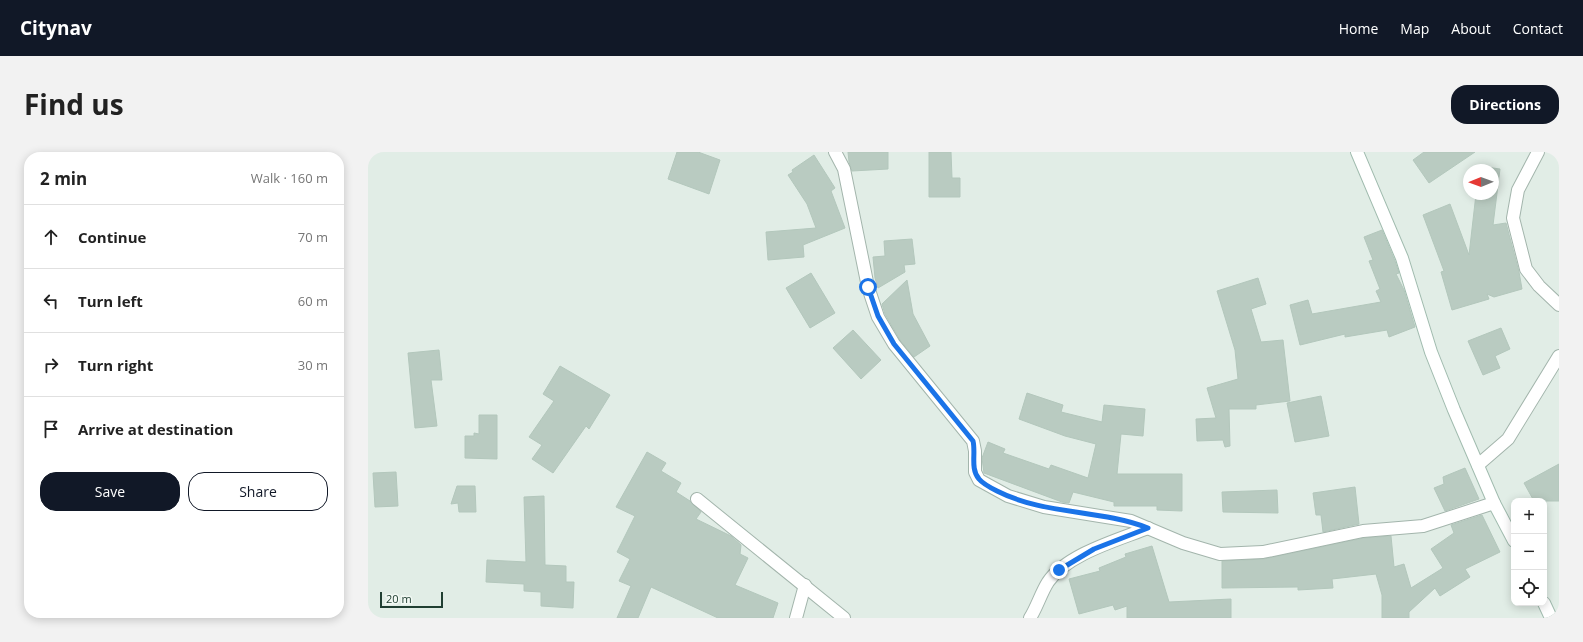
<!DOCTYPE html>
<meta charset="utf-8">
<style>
:root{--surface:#fff;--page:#f2f2f2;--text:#222;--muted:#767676;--line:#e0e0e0;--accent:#111827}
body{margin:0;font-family:"Open Sans",sans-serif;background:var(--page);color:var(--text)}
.controls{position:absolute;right:12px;bottom:12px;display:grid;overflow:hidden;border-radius:8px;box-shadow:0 2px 10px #0003}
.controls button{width:36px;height:36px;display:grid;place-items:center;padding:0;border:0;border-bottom:1px solid var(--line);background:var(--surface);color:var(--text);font:20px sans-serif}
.compass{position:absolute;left:1095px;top:12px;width:36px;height:36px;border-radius:50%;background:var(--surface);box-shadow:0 2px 10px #0003;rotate:269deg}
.scale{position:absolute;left:12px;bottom:10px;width:63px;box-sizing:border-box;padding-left:4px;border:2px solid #203f32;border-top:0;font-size:11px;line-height:14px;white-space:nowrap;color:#203f32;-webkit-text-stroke:3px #f2f9f4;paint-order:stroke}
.stop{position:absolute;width:12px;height:12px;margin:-9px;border:3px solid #1a73e8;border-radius:50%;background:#fff}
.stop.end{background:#1a73e8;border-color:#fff;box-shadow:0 1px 4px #0008}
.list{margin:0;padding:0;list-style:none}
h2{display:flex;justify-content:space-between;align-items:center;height:52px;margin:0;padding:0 16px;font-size:17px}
h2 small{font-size:13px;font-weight:400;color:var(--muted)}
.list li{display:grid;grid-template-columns:26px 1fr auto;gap:12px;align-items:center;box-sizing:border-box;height:64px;padding:0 16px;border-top:1px solid var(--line)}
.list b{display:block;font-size:15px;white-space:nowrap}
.list em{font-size:13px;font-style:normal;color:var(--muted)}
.actions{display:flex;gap:8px;padding:12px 16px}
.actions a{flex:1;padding:9px 0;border:1px solid var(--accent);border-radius:16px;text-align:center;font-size:14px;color:var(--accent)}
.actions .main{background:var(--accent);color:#fff}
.icon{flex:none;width:22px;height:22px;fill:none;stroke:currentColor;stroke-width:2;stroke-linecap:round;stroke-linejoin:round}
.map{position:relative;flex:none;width:1191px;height:466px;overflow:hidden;border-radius:16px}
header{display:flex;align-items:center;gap:24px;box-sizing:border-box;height:56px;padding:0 20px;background:var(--accent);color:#fff}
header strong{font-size:19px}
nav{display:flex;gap:22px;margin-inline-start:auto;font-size:14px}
.intro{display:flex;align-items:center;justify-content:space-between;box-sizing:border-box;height:96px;padding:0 24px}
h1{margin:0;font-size:28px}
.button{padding:10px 18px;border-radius:16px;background:var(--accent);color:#fff;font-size:14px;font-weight:700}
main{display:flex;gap:24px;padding:0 24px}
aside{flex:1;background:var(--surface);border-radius:16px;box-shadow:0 2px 10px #0003}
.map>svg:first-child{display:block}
</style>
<header>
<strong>Citynav</strong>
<nav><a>Home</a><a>Map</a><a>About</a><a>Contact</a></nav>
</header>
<div class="intro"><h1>Find us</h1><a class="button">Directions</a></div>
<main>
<aside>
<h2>2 min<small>Walk · 160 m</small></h2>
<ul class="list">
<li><svg class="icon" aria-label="ahead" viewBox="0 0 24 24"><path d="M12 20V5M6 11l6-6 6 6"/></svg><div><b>Continue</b></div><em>70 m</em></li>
<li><svg class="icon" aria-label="left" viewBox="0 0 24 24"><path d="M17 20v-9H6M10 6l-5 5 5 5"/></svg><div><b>Turn left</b></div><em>60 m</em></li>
<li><svg class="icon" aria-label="right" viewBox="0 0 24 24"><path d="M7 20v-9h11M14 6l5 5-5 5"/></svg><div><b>Turn right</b></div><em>30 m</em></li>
<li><svg class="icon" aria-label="arrive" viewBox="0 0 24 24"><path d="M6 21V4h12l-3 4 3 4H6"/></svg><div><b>Arrive at destination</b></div></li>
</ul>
<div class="actions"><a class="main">Save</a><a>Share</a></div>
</aside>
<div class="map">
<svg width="1191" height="466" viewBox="0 0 1191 466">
<rect width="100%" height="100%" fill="#e1ede6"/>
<g fill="#b9cbc1" stroke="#b3c7bc">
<path d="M309,0h21l22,8 -11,34 -41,-15z"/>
<path d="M480,0h40v17l-36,2 -3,-9z"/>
<path d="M561,0h22l1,26h8v19h-31z"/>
<path d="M1056,0h51l-46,31 -16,-23z"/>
<path d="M446,3l21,33 -4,3 14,37 -42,17 1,12 -36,3 -2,-28 50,-4 -9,-24 -19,-29 5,-3 -1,-2z"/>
<path d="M1111,14l21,3 -7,56 13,-2 13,49 3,17 -28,8 -7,-3 2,5 -37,11 -11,-38 3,-1 -21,-56 27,-11 19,51 7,-61h17v-24h-15z"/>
<path d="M1014,78l13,31 4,12 -3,1 8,16 11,37 -26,10 -2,-7 -42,7v-3l-45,11 -10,-40 18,-5 4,14 69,-12 -5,-11 4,-2 -11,-28 4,-1 -9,-23z"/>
<path d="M544,87l3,25 -11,1 1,7 -27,16 -3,-10 -2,-21 12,-1 -1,-15z"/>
<path d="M443,121l24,40 -25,15 -24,-40z"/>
<path d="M890,126l8,26 -15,5 10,33 22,-2 7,61 -34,4v4h-27l1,37 -5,1 -2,-7 -26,1 -1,-22 20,-1 -9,-30 31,-9 -3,-29 -18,-59z"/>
<path d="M539,128l6,34 17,32 -16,11 -14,-17 -15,-26 -3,-10z"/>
<path d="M1133,176l9,21 -15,7 5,12 -17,7 -15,-34z"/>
<path d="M485,178l28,30 -20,19 -28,-31z"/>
<path d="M71,198l3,30h-11l6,46 -22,2 -7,-75z"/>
<path d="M192,214l50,29 -21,34 -3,-3 -33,47 -21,-14 10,-14 -13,-8 25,-36 -11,-7z"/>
<path d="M659,241l36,12 -2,7 41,10 2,-17 41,4 -2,27 -22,-2 -4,40h65v37l-25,-1v-4h-43v-4l-41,-10 -4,11 -7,-1 -78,-29 -2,-15 6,-16 17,7 -2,4 46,16 2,-4 37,13 8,-34 -31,-8 -46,-17z"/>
<path d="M953,244l8,40 -34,6 -8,-39z"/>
<path d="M111,263h18v44l-32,-1v-22h9v-3l5,1z"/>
<path d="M279,300l19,11 -5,8 20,12 -5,9 14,9 11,11 -5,7 35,17 10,9 -1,9 8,4 -13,27 43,18 -5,15h-55l-67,-31 -13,31h-21l14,-32 -12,-5 11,-22 -13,-7 18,-36 -19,-9z"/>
<path d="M1191,312v37h-25l-10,-18z"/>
<path d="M1097,316l14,31 -34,12 -11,-23 10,-4 -1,-7z"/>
<path d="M28,320l2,34 -23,1 -2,-34z"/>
<path d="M89,334h18l1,26h-17l-1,-9 -7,1z"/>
<path d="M987,335l4,37 -36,8 -2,-17h-5l-3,-22z"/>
<path d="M909,338l1,23 -55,-1 -1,-20z"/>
<path d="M176,344l1,69 21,1v16h8l-1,26 -32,-2v-14l-17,-1v-7l-38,-2 1,-22 39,2 -2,-65z"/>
<path d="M1114,363l18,37 -35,17 5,8 -30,19 -5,-8 -26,24v6h-27v-23l-6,-21 -44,5 1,9 -35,2v-3l-76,1v-27l42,-2 100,-21 27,-2 3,31 10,-3 7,24 32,-20 -12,-19 23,-16 -3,-8z"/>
<path d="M784,394l17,56 62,-3v19h-104v-12l-12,4 -2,-5 -34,9 -10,-35 31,-8 -1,-3 27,-11 -1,-3z"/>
</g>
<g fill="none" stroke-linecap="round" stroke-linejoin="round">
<g stroke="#a3b5ac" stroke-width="14">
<g id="minor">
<path d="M467,0l9,17 24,118 10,30 16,27 79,97 2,10v21l4,8 29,16 36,11 87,14 52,22 37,11 43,-2 100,-21 60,-5 71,-23"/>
<path d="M1170,0l-20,38 -5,28 13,51 13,17 20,19"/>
<path d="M1110,313l30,-26 51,-83"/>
<path d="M329,347l147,119"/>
<path d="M428,466l9,-33"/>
<path d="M662,466c7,-11 11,-25 18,-36 19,-28 70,-42 100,-54"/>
</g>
</g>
<g stroke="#a1bcaf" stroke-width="14">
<g id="secondary">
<path d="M989,0l45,106 29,94 23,58 40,93 20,38"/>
<path d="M1176,451l7,15"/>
</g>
</g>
<use href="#minor" stroke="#fff" stroke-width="12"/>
<use href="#secondary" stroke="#fff" stroke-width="12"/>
</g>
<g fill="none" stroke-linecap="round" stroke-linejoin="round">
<path stroke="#1a73e8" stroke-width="5" d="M500,135l10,29 16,28 79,97c3,12 -3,28 6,38 4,5 12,9 18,12 47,24 102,18 151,37l-54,21 -35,21"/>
</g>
</svg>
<div class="controls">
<button>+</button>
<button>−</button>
<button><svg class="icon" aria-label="locate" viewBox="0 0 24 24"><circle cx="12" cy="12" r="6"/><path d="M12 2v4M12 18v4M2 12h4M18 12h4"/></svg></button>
</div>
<svg class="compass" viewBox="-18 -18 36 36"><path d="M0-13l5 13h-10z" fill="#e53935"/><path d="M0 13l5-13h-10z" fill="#767676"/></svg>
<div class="scale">20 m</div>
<div class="stop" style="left:500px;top:135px"></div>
<div class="stop end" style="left:691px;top:418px"></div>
</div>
</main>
